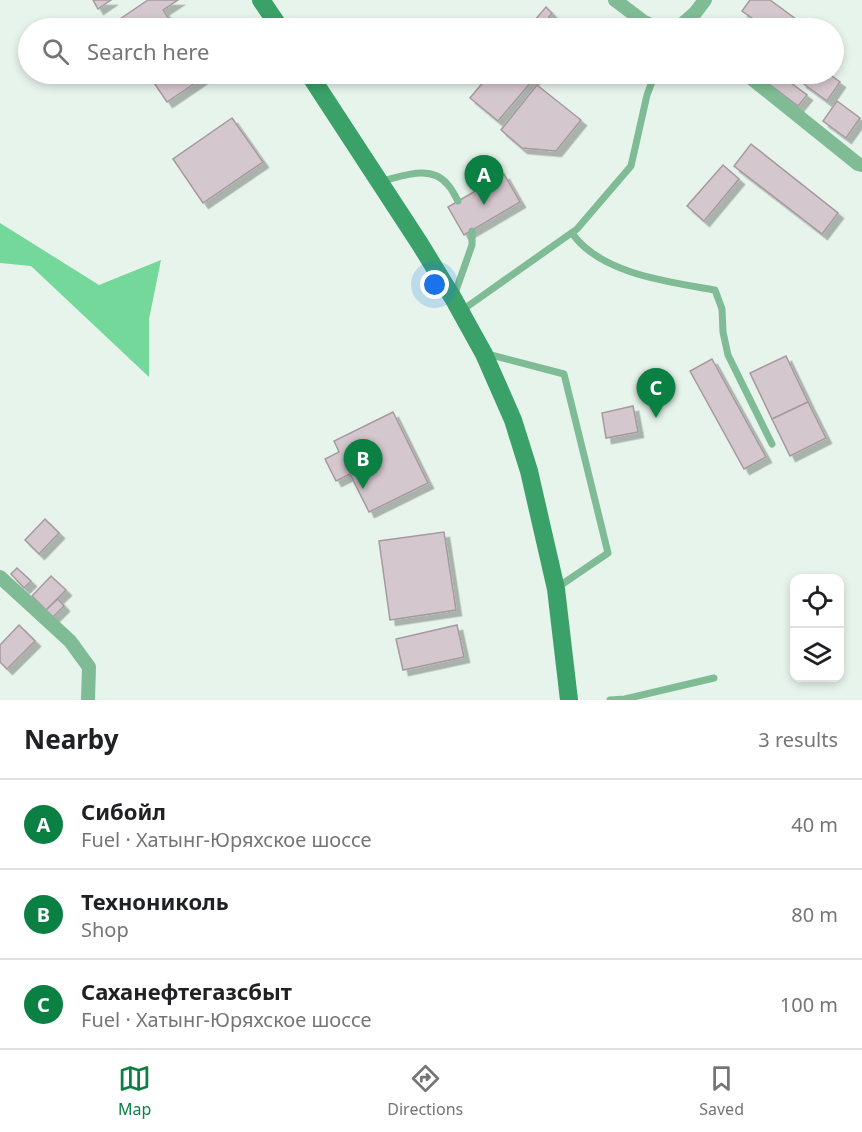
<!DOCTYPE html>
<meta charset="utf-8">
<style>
:root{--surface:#fff;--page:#f2f2f2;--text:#202124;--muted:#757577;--line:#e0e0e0;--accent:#0b8043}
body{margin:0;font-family:"Noto Sans",sans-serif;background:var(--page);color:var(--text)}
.controls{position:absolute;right:18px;bottom:18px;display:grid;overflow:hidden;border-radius:12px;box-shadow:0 3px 9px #0003}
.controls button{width:54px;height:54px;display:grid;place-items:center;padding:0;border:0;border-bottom:2px solid var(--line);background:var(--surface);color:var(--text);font:30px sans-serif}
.you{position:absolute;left:435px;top:285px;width:21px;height:21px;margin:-15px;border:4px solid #fff;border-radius:50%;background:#1a73e8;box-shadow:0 0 0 9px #1a73e833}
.badge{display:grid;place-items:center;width:39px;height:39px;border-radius:50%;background:var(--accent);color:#fff;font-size:20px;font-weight:700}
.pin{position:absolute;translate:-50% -50px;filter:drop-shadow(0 2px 3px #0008)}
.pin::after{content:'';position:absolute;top:32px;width:21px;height:18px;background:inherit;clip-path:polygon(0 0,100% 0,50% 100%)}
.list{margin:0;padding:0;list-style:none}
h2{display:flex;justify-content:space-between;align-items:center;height:78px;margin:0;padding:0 24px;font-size:26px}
h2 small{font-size:20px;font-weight:400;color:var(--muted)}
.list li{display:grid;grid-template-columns:39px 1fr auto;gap:18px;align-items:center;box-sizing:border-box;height:90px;padding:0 24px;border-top:2px solid var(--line)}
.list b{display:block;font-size:22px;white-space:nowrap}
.list p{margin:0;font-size:20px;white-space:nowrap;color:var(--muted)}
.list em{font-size:20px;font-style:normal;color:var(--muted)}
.icon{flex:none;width:33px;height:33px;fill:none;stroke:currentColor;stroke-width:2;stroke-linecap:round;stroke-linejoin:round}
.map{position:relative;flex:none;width:862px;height:700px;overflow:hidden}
.search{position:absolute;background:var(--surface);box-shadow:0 3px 9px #0003;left:18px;right:18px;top:18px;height:66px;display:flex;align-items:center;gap:15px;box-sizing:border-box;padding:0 21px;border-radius:33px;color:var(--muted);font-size:22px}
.sheet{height:348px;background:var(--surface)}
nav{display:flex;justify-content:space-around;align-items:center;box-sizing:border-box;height:84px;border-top:2px solid var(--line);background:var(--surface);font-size:16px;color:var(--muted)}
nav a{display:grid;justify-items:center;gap:3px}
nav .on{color:var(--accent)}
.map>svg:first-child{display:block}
</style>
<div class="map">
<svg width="862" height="700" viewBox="0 0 862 700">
<defs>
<filter id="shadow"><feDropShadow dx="5.5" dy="5.5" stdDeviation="0" flood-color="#0004"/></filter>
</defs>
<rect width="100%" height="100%" fill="#e7f4eb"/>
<path fill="#74d89b" d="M0,223l99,62 62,-25 -12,59v58l-118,-111 -31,-3z"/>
<g fill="#d5c7ce" stroke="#a6999f" stroke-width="1.5" filter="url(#shadow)">
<path d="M93,0h18l-13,9z"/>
<path d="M148,0h30l-15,10 12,18h-55l-3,-7z"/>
<path d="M750,0h20l34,25 -2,3h-36l-24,-17z"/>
<path d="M546,7l6,6 -8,11 5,4h-21z"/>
<path d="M148,74h58l1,1 -40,27z"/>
<path d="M490,74h48l-40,47 -28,-23z"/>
<path d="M756,74h23l28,21 -9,11z"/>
<path d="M808,74h21l11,8 -13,19 -26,-19z"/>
<path d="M537,85l44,35 -25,31 -34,-3 -21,-18z"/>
<path d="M837,101l23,17 -14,20 -23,-17z"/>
<path d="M232,118l31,44 -60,41 -30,-44z"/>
<path d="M751,144l87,69 -16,21 -88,-68z"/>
<path d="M723,165l16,14 -35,42 -17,-15z"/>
<path d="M504,174l16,28 -56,33 -16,-28z"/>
<path d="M786,356l22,46 -36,17 -22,-46z"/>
<path d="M712,359l54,98 -22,12 -54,-98z"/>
<path d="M808,402l18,36 -36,18 -18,-37z"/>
<path d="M633,406l5,26 -32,6 -4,-25z"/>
<path d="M393,412l35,71 -59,29 -19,-38 -14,7 -11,-22 14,-7 -5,-11z"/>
<path d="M45,519l14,14 -20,21 -14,-14z"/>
<path d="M444,532l12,78 -66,10 -11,-79z"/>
<path d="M17,568l14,13 -7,7 -13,-14z"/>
<path d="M51,576l15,14 -20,20 -14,-14z"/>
<path d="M58,599l6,7 -11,11 -7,-7z"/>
<path d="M19,625l16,16 -28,28 -7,-7v-17z"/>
<path d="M457,625l7,32 -61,13 -7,-31z"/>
</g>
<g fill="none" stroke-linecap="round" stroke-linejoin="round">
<g stroke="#7fbc95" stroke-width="7">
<path d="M382,181c21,-5 50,-17 66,4 4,4 7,11 10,16"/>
<path d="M572,233c28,41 98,49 143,57l7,19 1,23 5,23 44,89"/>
<path d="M454,296l18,-51v-14"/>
<path d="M461,311l116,-82 54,-63 16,-71 8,-21"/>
<path d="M487,354l77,20 44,179 -50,34"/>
<path d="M610,700l15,-1 89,-21"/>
</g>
<g stroke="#7fbc95" stroke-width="14">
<path d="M615,0l29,22 14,6"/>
<path d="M678,28l17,-15 10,-13"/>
<path d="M746,74l112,90 4,1"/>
<path d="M0,577l70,64 19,26 -1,33"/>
</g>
<g stroke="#3aa168" stroke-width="18">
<path d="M261,0l19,28"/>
<path d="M309,74l111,170 33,54 31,56 29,66 16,51 27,118 13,111"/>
</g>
</g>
</svg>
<div class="controls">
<button><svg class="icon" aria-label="locate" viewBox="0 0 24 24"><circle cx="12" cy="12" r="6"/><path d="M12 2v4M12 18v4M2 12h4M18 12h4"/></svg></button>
<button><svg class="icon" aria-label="layers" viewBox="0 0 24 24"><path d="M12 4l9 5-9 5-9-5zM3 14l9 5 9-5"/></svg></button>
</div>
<div class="you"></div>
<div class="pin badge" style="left:484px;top:205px">A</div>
<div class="pin badge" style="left:363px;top:489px">B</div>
<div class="pin badge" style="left:656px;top:418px">C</div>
<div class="search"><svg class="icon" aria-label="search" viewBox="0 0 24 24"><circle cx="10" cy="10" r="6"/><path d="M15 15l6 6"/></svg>Search here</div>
</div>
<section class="sheet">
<h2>Nearby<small>3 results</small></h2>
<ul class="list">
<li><span class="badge">A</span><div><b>Сибойл</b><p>Fuel · Хатынг-Юряхское шоссе</p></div><em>40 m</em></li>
<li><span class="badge">B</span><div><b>Технониколь</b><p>Shop</p></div><em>80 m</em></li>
<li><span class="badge">C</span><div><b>Саханефтегазсбыт</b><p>Fuel · Хатынг-Юряхское шоссе</p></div><em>100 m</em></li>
</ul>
</section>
<nav>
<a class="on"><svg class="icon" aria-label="map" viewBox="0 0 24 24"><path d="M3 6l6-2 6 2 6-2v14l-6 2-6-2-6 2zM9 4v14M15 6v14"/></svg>Map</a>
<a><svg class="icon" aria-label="directions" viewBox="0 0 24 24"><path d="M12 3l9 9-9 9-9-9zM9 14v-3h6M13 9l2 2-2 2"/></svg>Directions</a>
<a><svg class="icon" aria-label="saved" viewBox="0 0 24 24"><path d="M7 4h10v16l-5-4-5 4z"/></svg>Saved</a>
</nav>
